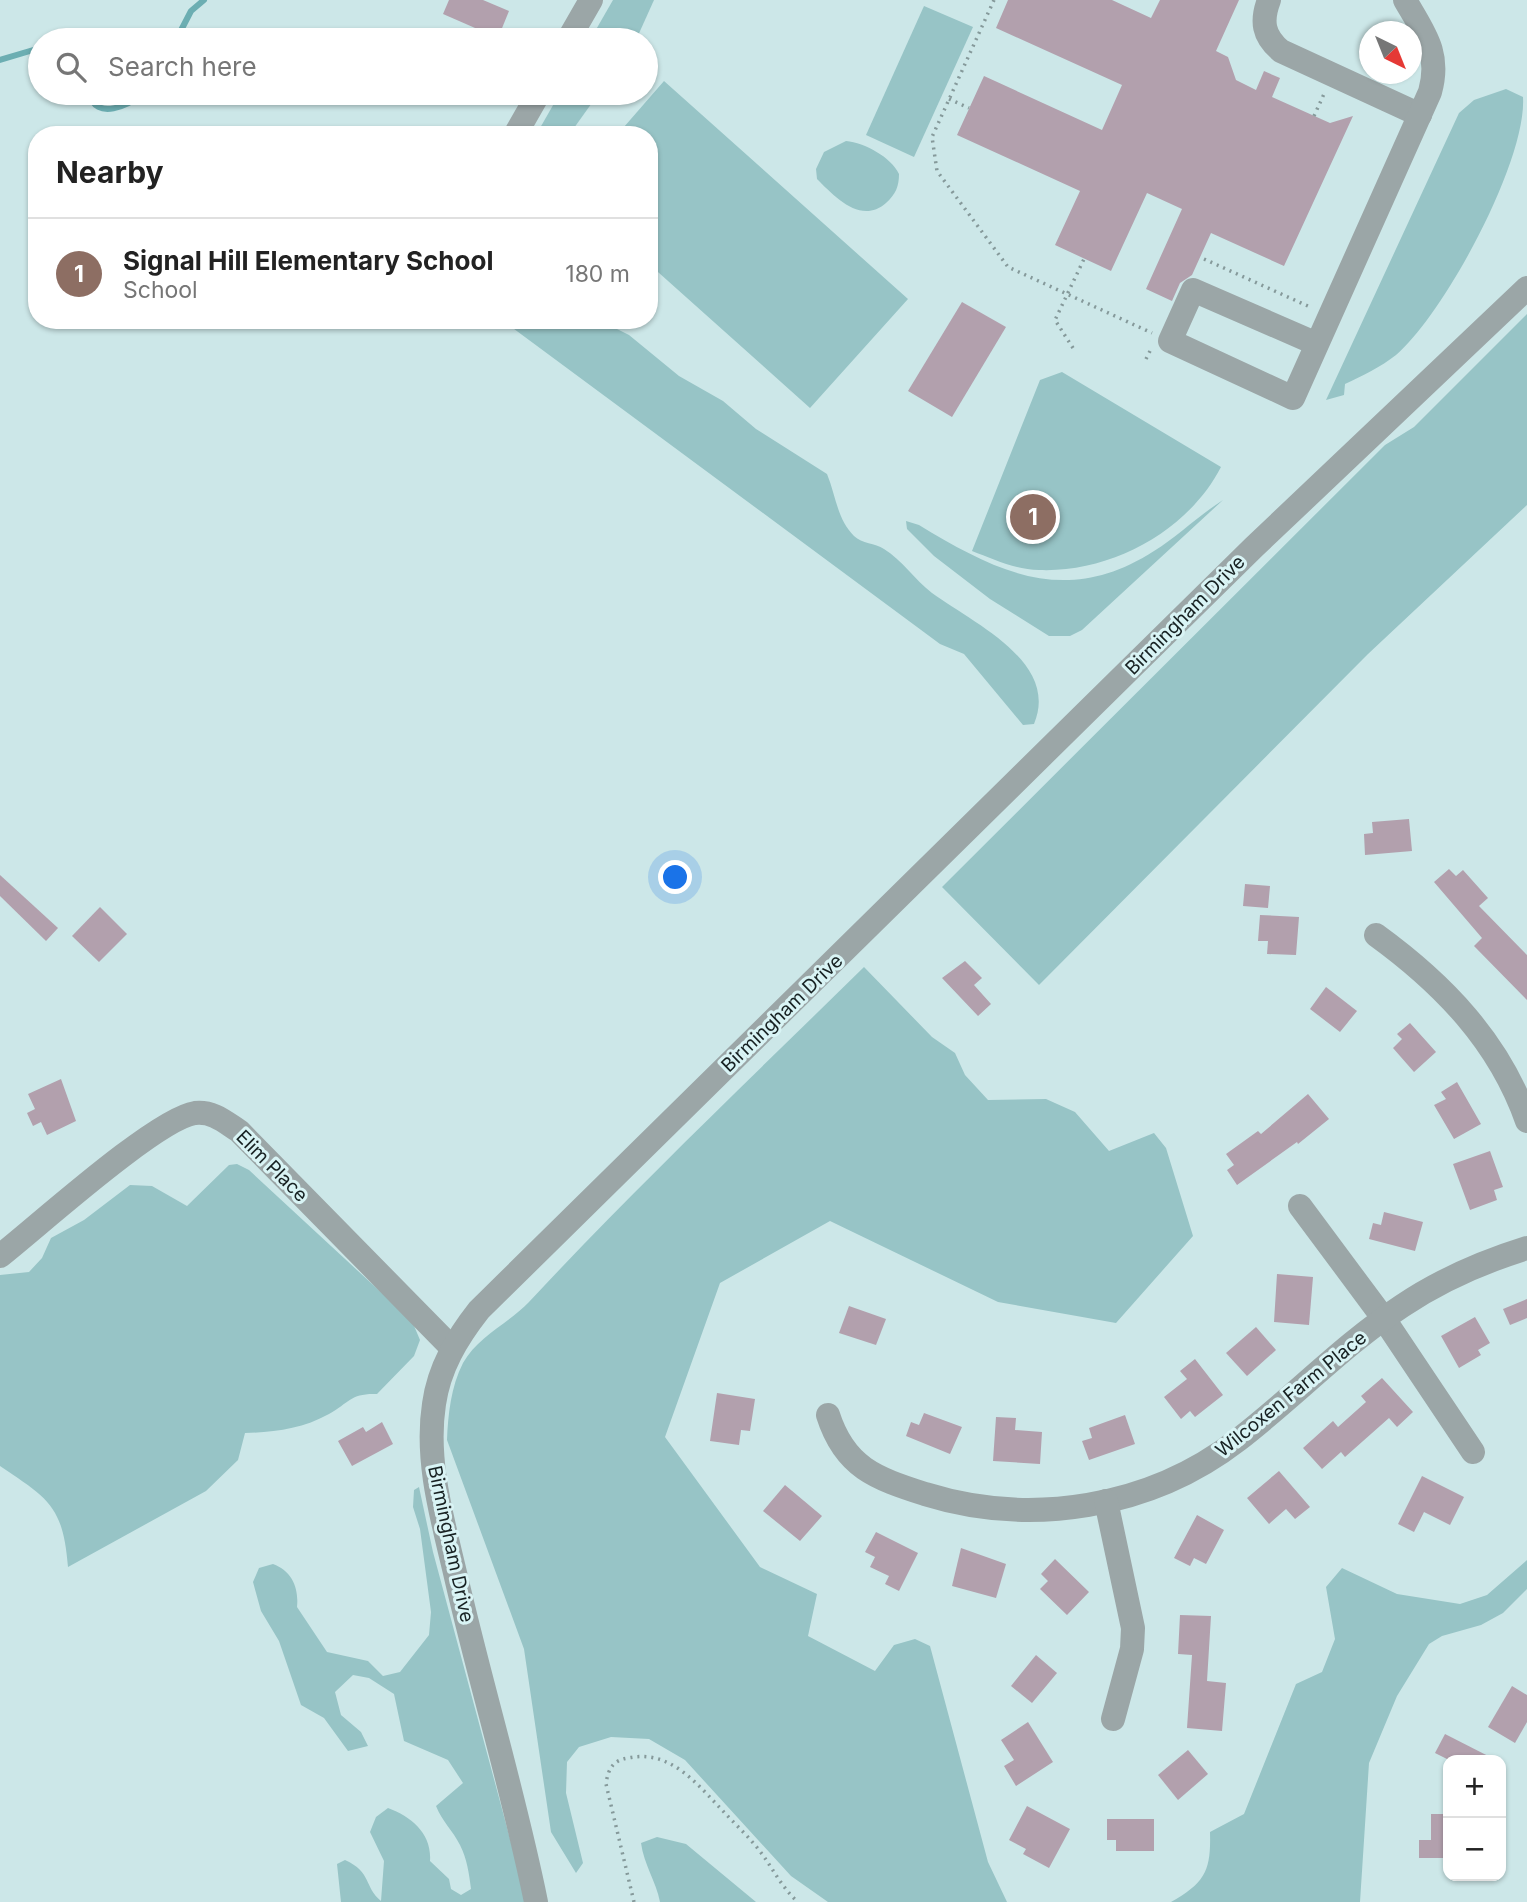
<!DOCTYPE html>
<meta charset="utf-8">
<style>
:root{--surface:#fff;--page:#f6f6f6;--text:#222;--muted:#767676;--line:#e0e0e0;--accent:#0b8043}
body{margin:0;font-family:Inter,sans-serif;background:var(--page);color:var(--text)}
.controls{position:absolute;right:21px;bottom:21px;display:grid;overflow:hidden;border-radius:14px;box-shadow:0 2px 5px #0004}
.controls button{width:63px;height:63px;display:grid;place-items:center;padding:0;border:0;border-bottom:2px solid var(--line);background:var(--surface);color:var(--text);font:35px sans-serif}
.compass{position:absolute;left:1359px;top:21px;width:63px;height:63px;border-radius:50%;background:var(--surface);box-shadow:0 2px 5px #0004;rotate:137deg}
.you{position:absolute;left:676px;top:878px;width:24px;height:24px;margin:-18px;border:5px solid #fff;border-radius:50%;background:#1a73e8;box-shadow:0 0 0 10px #1a73e833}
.badge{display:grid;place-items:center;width:46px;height:46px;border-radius:50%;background:var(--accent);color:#fff;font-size:23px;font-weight:700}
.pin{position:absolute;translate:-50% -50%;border:4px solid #fff;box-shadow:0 2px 7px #0006}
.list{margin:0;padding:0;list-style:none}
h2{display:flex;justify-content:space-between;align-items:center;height:91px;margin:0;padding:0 28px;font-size:30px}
h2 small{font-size:23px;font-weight:400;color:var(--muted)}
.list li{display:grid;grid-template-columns:46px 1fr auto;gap:21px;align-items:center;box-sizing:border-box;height:112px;padding:0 28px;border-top:2px solid var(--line)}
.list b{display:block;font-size:26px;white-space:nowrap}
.list p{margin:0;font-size:23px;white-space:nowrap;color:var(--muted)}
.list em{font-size:23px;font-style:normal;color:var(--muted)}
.icon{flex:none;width:38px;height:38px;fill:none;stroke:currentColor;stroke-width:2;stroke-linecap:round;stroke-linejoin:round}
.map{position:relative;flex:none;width:1527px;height:1902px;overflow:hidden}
.search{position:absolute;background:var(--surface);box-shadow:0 2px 5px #0004;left:28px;top:28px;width:630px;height:77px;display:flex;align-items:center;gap:18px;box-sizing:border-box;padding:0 24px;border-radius:38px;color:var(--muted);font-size:26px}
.panel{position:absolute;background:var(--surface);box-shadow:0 2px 5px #0004;left:28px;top:126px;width:630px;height:203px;border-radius:28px}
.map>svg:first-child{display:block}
</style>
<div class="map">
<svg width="1527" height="1902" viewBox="0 0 1527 1902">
<rect width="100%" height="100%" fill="#cce7e8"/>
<g fill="#97c4c6">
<path d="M613,0h41l-18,40h-46z"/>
<path d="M924,6l49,21 -59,130 -48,-22z"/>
<path d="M664,81l244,218 -98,109 -161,-144v-129h-32z"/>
<path d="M1506,89l17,8c4,64 -79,217 -127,258 -15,12 -34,21 -51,29l-1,11 -18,5 133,-287 15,-13z"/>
<path d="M560,93h39l-30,42h-33z"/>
<path d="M846,141c19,2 45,16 53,33 0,12 -3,20 -13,29 -25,22 -51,-6 -69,-24l-1,-10 8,-17z"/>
<path d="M1527,314v191l-159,149 -329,331 -97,-98 443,-442 29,-18z"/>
<path d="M502,320h97l30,15 50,41 44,25 33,28 71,45c9,22 10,45 27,62 8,8 21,7 30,13 18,11 31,31 48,44 41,30 128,69 102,131l-11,1 -59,-71 -24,-10z"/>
<path d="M1062,372l159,95c-33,64 -110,106 -182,103 -23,0 -46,-11 -67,-19l68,-171z"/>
<path d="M1223,500l-141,130 -12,6h-21l-59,-37 -56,-43 -27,-27 -1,-8 13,4c79,48 148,82 235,26 24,-15 44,-35 69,-51z"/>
<path d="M864,967l68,70 23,16 10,22 23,25 58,-1 29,13 34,39 45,-18 12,15 27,88 -77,87 -118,-21 -168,-81 -110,62 -55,154 95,130 57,27 -9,42 67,35 19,-26 21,-6 15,7 58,216 19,40h-179l-37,-26 -106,-116 -36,-21 -38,-2 -32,10 -12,15 -1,31 17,70 -7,10 -25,-41 -27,-183 -77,-209c1,-25 4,-54 16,-77 15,-27 46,-40 66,-61 108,-116 222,-224 335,-335z"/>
<path d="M237,1164l12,6 163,151 8,19 -6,16 -37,38c-26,-1 -27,8 -48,20 -27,15 -54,18 -84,19l-7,27 -32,31 -138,76c-5,-61 -19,-68 -68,-101v-191l29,-3 13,-14 9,-20 33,-18 46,-35 22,1 35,20 42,-41z"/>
<path d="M419,1487l14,65 94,350h-186l-4,-38 8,-4c27,12 19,27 36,41l3,-40 -14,-29 6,-15 12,-9c24,9 44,26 42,53l19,18 2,10 10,6 10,-6c-2,-16 -4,-30 -11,-44 -7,-14 -18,-24 -24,-39l27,-23 -15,-23 -44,-19 -10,-47 -25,-16 -16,-3 -18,17 6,23 20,17 7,14 -20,5 -24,-33 -23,-13 -22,-64 -18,-30 -8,-29 6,-14 14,-4c19,7 26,24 24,43l30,45 41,9 15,15 17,-4 29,-37 2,-23 -11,-83 -7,-22 1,-17z"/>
<path d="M1527,1560v29l-24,24 -22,12 -39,11 -13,8 -32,52 -28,67 -9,139h-189c35,-20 40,-32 39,-70l34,-18 52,-130 26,-12 13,-33 -9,-52 16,-19 55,26 63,10 27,-9z"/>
<path d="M657,1837l29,7 70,58h-96c-4,-21 -16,-37 -19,-59z"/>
</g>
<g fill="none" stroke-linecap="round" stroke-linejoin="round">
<g stroke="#6caeb2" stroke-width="6">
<path d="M176,40l15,-29 13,-11"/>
<path d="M0,60l40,-12"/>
<path d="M89,93c7,29 40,12 55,0"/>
</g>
</g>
<g fill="#b2a0ad">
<path d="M449,0h34l26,11 -11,27 -55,-24z"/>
<path d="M1008,0h104l39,18 9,-18h79l-23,51 12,6 8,23 20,10 8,-19 16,7 -8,19 58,26 23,-7 -69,150 -73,-33 -19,42 -12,8 -8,18 -26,-12 36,-80 -35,-16 -36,78 -56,-26 25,-54 -123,-56 27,-59 118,54 20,-45 -126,-57z"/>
<path d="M962,302l44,25 -54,90 -44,-26z"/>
<path d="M1409,819l3,32 -47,4 -1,-21 9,-1 -1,-11z"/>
<path d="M1449,869l7,7 7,-6 25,28 -9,8 48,49v45l-53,-54 8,-8 -48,-56z"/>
<path d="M0,875l58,53 -12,13 -46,-45z"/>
<path d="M1245,884l25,2 -2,22 -25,-2z"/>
<path d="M100,907l27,27 -28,28 -27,-26z"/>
<path d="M1260,915l39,2 -3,38 -29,-1 1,-13h-10z"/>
<path d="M965,961l17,17 -8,7 17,19 -13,12 -36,-38z"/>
<path d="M1326,987l31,24 -17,21 -30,-23z"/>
<path d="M1410,1023l26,29 -22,20 -21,-24 9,-9 -5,-5z"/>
<path d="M61,1079l15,42 -29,14 -6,-13 -8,4 -6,-13 8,-4 -7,-15z"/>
<path d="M1457,1082l24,42 -27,15 -20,-34 12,-6 -5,-7z"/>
<path d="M1308,1094l21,25 -31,25 -1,-2 -60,43 -10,-15 7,-5 -8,-11 32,-23 3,3z"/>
<path d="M1490,1151l13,36 -9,3 3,10 -27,10 -17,-46z"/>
<path d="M1384,1212l39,10 -8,29 -46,-12 4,-16 8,2z"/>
<path d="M1277,1274l36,3 -4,48 -35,-3z"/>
<path d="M1527,1299v19l-17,7 -7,-16z"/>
<path d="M849,1306l37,13 -10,26 -37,-12z"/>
<path d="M1475,1317l15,26 -12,7 3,5 -22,13 -18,-32z"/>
<path d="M1256,1327l20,23 -29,26 -21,-23z"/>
<path d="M1195,1359l28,36 -28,22 -5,-6 -9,8 -17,-22 23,-18 -7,-8z"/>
<path d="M1382,1378l31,34 -16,15 -8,-9 -44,39 -4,-5 -19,17 -19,-21 30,-27 5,6 28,-25 -5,-6z"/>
<path d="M717,1393l38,6 -5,32 -9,-1 -2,15 -29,-4z"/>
<path d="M924,1413l38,14 -12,27 -44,-18 5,-14 8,3z"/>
<path d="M1125,1415l10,29 -46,16 -7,-19 10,-3 -3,-10z"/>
<path d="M996,1417l20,1 -1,12 27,2 -2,32 -47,-3z"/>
<path d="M382,1422l11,22 -41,22 -14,-25 25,-14 3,5z"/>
<path d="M1279,1471l31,36 -15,12 -9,-10 -17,15 -22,-26z"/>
<path d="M1422,1476l42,21 -14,28 -26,-13 -10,20 -16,-8z"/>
<path d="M785,1485l37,31 -22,25 -37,-30z"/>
<path d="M1197,1515l27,15 -18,34 -12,-6 -4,8 -16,-8z"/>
<path d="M876,1532l42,21 -19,38 -14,-7 4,-8 -19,-9 5,-10 -10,-5z"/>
<path d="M961,1548l45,16 -10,34 -44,-12z"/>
<path d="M1055,1559l34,33 -22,23 -27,-26 8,-8 -7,-7z"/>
<path d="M1180,1615l31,1 -4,65 19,2 -4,48 -35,-3 5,-73 -14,-1z"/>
<path d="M1036,1655l21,18 -25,30 -21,-17z"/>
<path d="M1512,1686l15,9v27l-12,21 -27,-16z"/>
<path d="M1028,1722l25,40 -37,24 -12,-20 10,-6 -13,-20z"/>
<path d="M1445,1734l51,26h-47l-14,-7z"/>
<path d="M1188,1750l20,24 -30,26 -20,-25z"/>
<path d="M1027,1806l43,23 -21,39 -26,-14 3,-5 -17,-9z"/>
<path d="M1431,1814h17v44h-29v-18h12z"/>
<path d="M1107,1819h47v32h-38v-11h-9z"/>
</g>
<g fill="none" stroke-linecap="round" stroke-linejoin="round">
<g stroke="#85999a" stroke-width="3.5" stroke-dasharray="2 5" stroke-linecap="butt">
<path d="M994,0l-62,137 5,34 71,96 144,66"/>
<path d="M949,99l20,9"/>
<path d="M1314,116l10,-22"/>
<path d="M1204,259l106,48"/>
<path d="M1073,348l-18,-28 29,-61"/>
<path d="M1146,359l5,-10"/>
<path d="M634,1902l-28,-118c2,-15 7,-24 22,-26 42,-9 68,25 94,52 12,13 26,26 37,40 14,18 22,37 39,52"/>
</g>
<g stroke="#9ba6a7" stroke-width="24">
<path d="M1269,0c-8,21 -6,36 12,51l139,64"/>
<path d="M568,40l23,-40"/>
<path d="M515,135l24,-42"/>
<path d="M1317,344l-124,-54 -23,51 123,57 137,-306c11,-39 -6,-59 -25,-92"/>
<path d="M1376,935c66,48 123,106 151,186"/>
<path d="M1300,1206l84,113 89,133"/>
<path d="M0,1256c37,-29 156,-137 195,-143 18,-2 30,9 44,18l213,217"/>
<path d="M828,1415c17,53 48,63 97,79 106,33 225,14 313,-54 56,-43 105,-95 164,-134 40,-27 80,-44 125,-58"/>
<path d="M1106,1501l27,127 -1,21 -19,70"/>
<path d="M536,1902c-22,-109 -55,-216 -80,-325 -13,-56 -31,-115 -22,-173 5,-36 23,-66 45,-94l775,-763 273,-259"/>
</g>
</g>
<g text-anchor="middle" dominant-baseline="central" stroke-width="6" stroke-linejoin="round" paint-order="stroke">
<g font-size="19" fill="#172122" stroke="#d9f4f5">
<text transform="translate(1185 615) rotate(-45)">Birmingham Drive</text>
<text transform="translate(782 1013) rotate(-44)">Birmingham Drive</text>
<text transform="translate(272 1166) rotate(45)">Elim Place</text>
<text transform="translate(1291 1394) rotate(-39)">Wilcoxen Farm Place</text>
<text transform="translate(451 1544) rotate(78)">Birmingham Drive</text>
</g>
</g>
</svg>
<div class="controls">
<button>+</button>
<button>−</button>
</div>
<svg class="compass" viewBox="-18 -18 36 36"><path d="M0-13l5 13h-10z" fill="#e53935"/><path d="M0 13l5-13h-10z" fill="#767676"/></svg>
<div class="you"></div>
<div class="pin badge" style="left:1033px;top:517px;background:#8d6e63">1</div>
<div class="search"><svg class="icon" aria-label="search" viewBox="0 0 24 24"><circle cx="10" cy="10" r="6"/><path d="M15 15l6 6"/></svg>Search here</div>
<section class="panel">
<h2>Nearby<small></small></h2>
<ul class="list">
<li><span class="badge" style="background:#8d6e63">1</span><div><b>Signal Hill Elementary School</b><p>School</p></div><em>180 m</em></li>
</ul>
</section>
</div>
